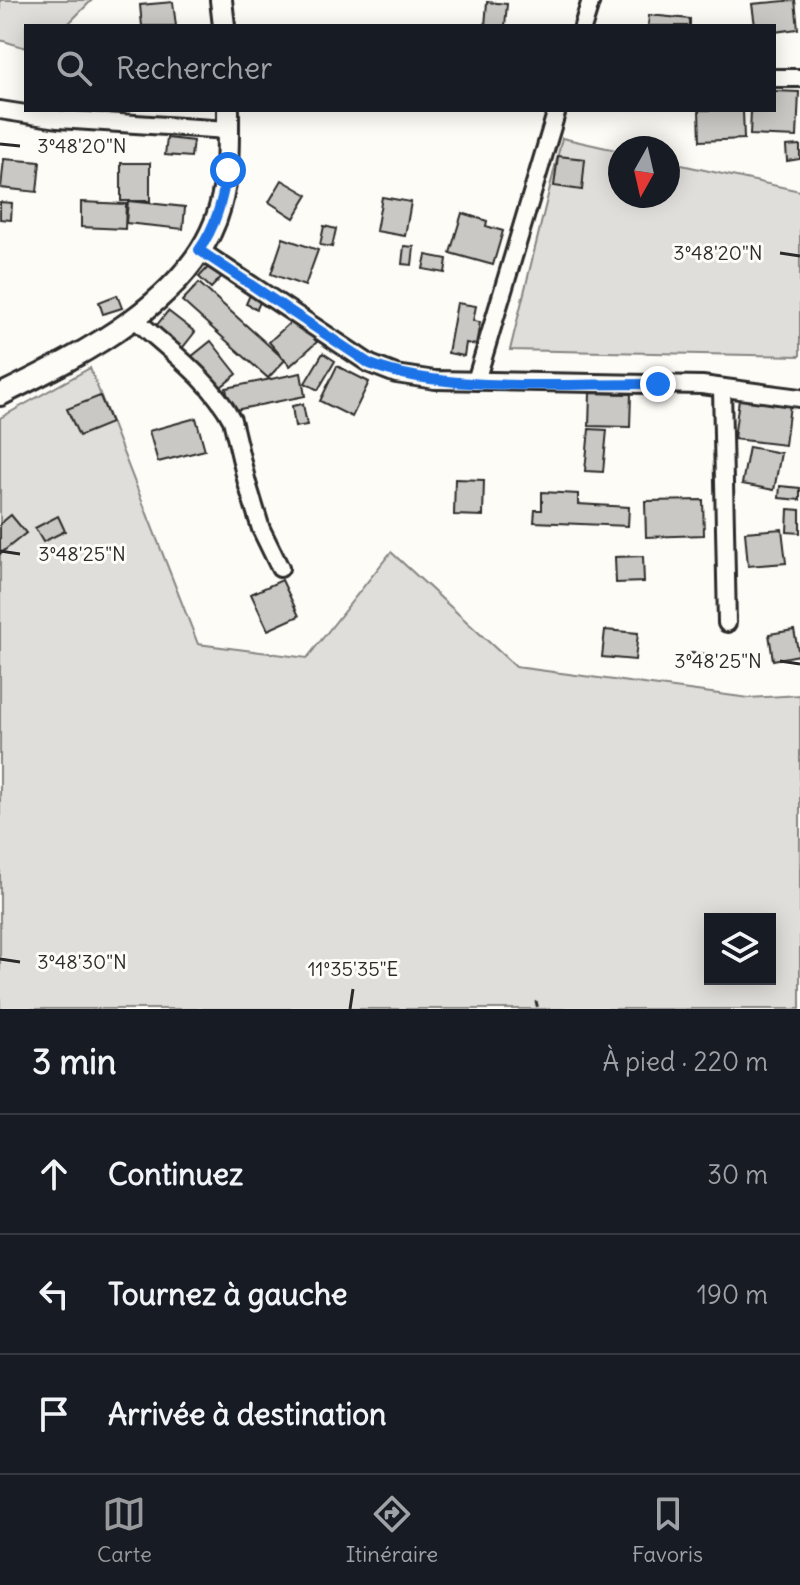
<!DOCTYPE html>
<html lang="fr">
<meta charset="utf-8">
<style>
:root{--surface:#171b24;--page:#20242c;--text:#f1f3f6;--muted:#9ea1a6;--line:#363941;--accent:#98999b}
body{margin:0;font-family:Delius,sans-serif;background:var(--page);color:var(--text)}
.controls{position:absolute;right:24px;bottom:24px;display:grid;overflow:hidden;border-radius:0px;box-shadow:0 4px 20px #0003}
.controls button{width:72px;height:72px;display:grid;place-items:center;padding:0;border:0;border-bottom:2px solid var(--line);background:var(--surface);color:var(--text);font:40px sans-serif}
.compass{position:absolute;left:608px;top:136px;width:72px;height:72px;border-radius:50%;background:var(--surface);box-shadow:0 4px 20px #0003;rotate:188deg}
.stop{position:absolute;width:24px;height:24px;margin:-18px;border:6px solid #1a73e8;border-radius:50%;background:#fff}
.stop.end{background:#1a73e8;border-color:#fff;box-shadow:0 2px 8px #0008}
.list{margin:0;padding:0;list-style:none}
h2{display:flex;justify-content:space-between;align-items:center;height:104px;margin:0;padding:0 32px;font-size:34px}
h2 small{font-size:26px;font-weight:400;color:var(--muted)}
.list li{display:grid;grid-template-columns:52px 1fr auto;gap:24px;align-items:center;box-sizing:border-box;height:120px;padding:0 32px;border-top:2px solid var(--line)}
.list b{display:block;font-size:30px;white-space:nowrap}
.list em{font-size:26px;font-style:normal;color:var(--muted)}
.icon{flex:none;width:44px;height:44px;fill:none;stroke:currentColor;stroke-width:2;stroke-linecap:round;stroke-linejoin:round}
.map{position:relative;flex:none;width:800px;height:1009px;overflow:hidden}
.search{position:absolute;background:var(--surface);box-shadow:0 4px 20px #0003;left:24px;right:24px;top:24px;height:88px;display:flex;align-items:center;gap:20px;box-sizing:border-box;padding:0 28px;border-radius:0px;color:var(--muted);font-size:30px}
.sheet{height:464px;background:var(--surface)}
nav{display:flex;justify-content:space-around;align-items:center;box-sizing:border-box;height:112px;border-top:2px solid var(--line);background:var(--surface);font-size:22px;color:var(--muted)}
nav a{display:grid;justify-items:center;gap:4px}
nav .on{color:var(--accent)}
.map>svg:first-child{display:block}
</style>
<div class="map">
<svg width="800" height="1009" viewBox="0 0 800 1009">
<rect width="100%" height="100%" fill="#fdfcf7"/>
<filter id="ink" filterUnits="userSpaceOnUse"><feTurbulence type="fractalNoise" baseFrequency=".0125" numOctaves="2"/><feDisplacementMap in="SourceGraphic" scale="16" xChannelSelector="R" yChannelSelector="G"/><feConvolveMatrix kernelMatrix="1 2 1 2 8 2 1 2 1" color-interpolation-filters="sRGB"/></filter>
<g filter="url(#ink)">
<g fill="#dfdeda" stroke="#858482" stroke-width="2" fill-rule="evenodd">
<path d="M0,0h92l-26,26h-40v22l-26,-8z"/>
<path d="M562,138l58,13v45h48v-34l132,29v165l-290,-6z"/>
<path d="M90,368l108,276 109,14 84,-106 125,115 233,31 51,-3v314h-800v-591zM710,919h60v60h-60z"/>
</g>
<g fill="#c9c8c4" stroke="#2b2b2b" stroke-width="2">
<path d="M795,0l3,29 -24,3v-6h-19l-3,-22z"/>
<path d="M173,2l3,24h-34l-2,-21z"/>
<path d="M487,2l20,2 -2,22h-20z"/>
<path d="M649,15l41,4v7h-42z"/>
<path d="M774,91l25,1 -2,45 -47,-2 1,-25h23z"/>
<path d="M699,110h44l1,29 -44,2z"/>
<path d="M167,138l26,3 -2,16 -26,-2z"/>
<path d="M800,145v14l-13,2 -1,-15z"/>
<path d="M558,156l27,3 -3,31 -28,-4z"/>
<path d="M4,159l36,3 -3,30 -36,-4z"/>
<rect x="121" y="163" width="29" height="38"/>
<path d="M282,180l26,15 -14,23 -25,-16z"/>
<path d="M382,197l29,5 -6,34 -29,-5z"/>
<path d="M128,201l57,6 -2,22 -57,-6z"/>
<path d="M0,202l12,1 -1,17 -11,-1z"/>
<path d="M81,202l45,2 -1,25 -44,-2z"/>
<path d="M462,213l25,8 -1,5 17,5 -10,34 -43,-12z"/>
<path d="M324,226l12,3 -4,18 -12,-2z"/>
<path d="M283,238l35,12 -13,36 -34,-12z"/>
<path d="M404,246l10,1 -2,18 -10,-1z"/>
<path d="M426,255l21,4 -2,14 -22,-4z"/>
<path d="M215,260l12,11 -16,17 -12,-11z"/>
<path d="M199,283l86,77 -17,18 -86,-77z"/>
<path d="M253,288l11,5 -7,16 -11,-5z"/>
<path d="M117,295l5,13 -19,6 -4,-12z"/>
<path d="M457,303l19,3 -3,15 7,1 -4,23 -10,-2 -2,13 -16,-3z"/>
<path d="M168,311l27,21 -15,19 -27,-21z"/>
<path d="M295,318l22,24 -27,24 -21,-24z"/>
<path d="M211,341l26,33 -20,16 -26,-33z"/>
<path d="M323,353l12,8 -17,29 -13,-7z"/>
<path d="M337,366l32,16 -17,35 -32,-16z"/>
<path d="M301,373l4,23 -75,15 -4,-23z"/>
<path d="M590,393l41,1 -1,33 -41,-1z"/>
<path d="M100,396l11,27 -32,13 -12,-27z"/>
<path d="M739,399l51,6 -5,40 -51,-6z"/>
<path d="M303,404l4,21 -12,2 -3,-21z"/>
<path d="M196,418l9,32 -47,12 -9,-31z"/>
<path d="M589,429l18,1 -4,42 -18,-1z"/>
<path d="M749,447l32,6 -7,37 -32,-6z"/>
<path d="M455,479l29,1 -1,36 -29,-1z"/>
<path d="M780,486l20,2v12l-21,-2z"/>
<path d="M542,492l36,2v10l51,3 -1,19 -94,-4 1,-12h7z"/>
<path d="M703,500l1,35 -58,2 -1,-36z"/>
<path d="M788,509l12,1v23l-13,-1z"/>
<path d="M11,515l15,18 -26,21v-30z"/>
<path d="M58,516l7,15 -22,11 -8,-14z"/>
<path d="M782,529l4,34 -38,3 -3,-34z"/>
<path d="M643,556l1,26 -28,1 -1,-26z"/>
<path d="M282,580l17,36 -31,14 -17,-36z"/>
<path d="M605,630l33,3 -3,27 -33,-3z"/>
<path d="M794,630l5,25 -26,5 -4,-26z"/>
<path d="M691,653l18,1v12l-19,-1z"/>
</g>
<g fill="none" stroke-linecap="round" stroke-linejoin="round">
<g stroke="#2b2b2b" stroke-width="22">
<g id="minor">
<path d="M583,26l8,-26"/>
<path d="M774,78h26"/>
<path d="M0,110l58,9 170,11"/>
<path d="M199,250l171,114 26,10 39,6 267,5 98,13"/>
<path d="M135,319c34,31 75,60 97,101l15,63 14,46 19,39"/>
<path d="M476,381l81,-271"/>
<path d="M722,388l5,235"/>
</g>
</g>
<g stroke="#2b2b2b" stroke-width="26">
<g id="tertiary">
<path d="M221,0l3,26"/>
<path d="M0,395c79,-39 195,-95 220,-188 9,-32 8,-64 8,-97"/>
</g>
</g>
<path stroke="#2b2b2b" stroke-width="3" stroke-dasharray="6 6" stroke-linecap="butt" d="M536,1001l2,8"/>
<use href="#minor" stroke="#fdfcf7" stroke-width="16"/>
<use href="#tertiary" stroke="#fdfcf7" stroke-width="20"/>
</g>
</g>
<g fill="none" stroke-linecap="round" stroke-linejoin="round" filter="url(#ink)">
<path stroke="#1a73e8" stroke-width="10" d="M228,170c-6,29 -11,55 -29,80l171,114c76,30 204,19 288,20"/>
</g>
<path fill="none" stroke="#2b2b2b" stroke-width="3" d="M0,144l20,2M780,253l20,3M0,551l20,3M780,661l20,3M0,959l20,3M350,1009l3,-20"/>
<g font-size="20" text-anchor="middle" fill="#2b2b2b" stroke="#fdfcf7" stroke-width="6" stroke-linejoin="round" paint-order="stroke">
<text x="82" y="153">3°48'20"N</text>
<text x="718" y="260">3°48'20"N</text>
<text x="82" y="561">3°48'25"N</text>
<text x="718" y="668">3°48'25"N</text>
<text x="82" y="969">3°48'30"N</text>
<text x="353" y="976">11°35'35"E</text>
</g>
</svg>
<div class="controls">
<button><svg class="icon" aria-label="layers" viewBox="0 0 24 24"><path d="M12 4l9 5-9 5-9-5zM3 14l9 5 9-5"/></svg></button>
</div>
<svg class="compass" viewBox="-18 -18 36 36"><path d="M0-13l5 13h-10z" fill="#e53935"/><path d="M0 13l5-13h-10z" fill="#9ea1a6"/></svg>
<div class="stop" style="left:228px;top:170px"></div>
<div class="stop end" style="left:658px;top:384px"></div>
<div class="search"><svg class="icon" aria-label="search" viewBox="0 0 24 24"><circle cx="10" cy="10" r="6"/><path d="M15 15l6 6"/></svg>Rechercher</div>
</div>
<section class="sheet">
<h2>3 min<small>À pied · 220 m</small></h2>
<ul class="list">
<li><svg class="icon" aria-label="ahead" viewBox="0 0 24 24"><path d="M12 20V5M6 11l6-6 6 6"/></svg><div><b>Continuez</b></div><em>30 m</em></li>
<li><svg class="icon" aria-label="left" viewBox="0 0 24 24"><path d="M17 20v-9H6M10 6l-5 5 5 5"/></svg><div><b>Tournez à gauche</b></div><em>190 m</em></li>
<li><svg class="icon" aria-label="arrive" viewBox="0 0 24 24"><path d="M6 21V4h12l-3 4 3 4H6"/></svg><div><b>Arrivée à destination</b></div></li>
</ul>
</section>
<nav>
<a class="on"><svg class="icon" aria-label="map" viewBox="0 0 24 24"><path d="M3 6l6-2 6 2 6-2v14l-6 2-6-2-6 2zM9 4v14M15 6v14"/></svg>Carte</a>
<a><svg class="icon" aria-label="directions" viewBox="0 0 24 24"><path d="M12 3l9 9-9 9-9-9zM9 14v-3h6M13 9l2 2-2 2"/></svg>Itinéraire</a>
<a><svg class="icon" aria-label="saved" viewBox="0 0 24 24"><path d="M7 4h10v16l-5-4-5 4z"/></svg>Favoris</a>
</nav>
